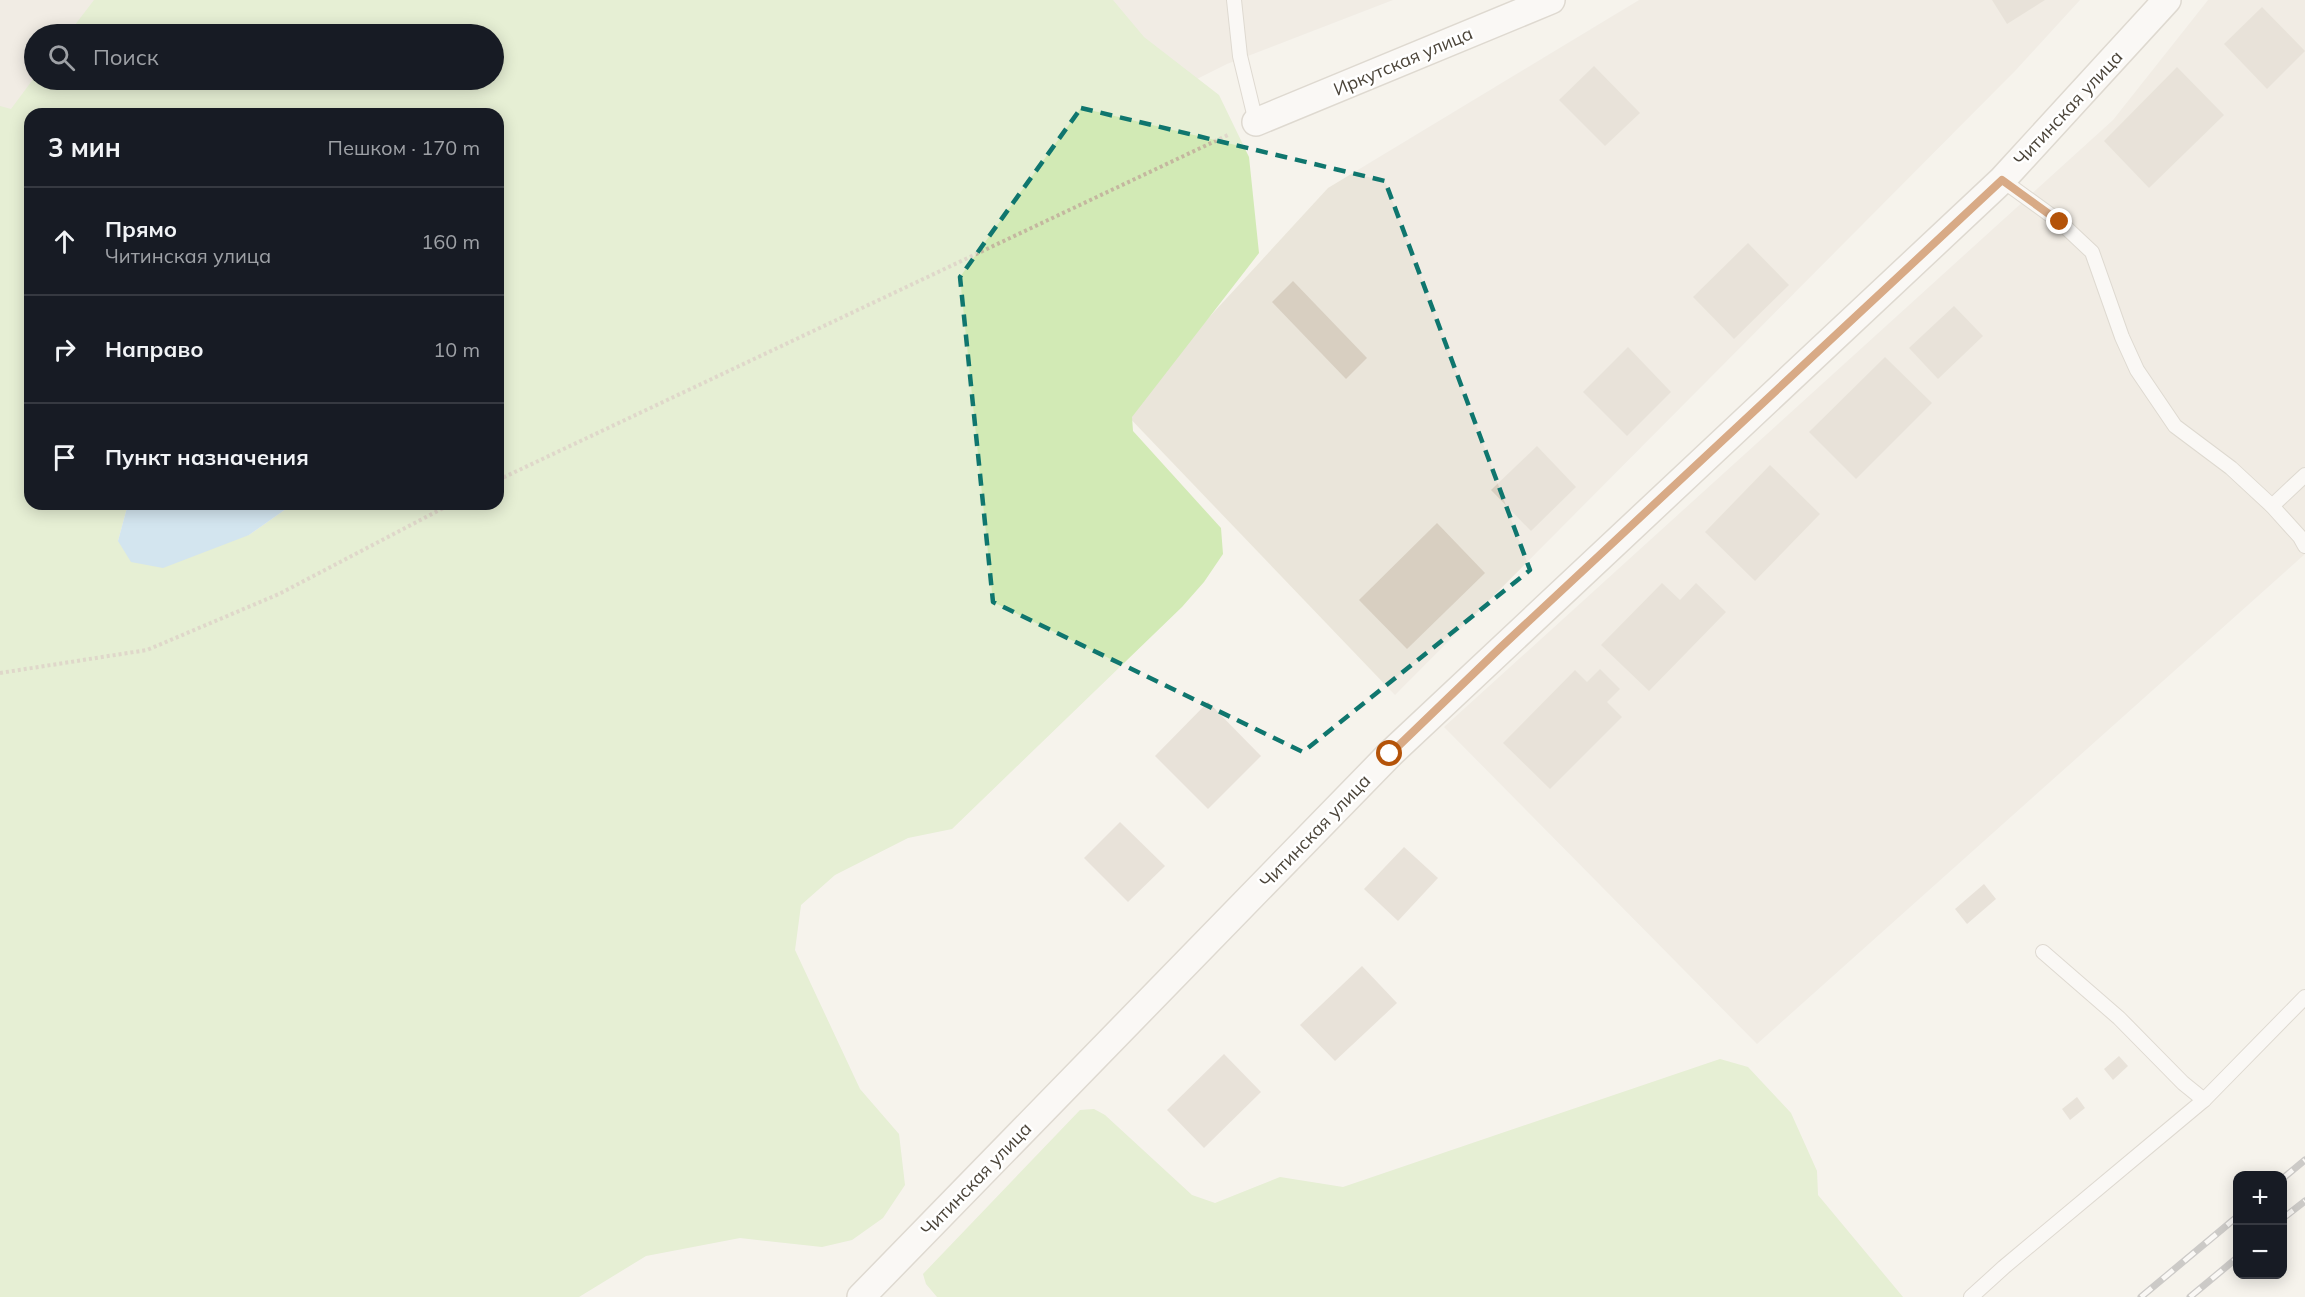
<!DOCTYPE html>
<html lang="ru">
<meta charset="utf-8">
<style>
:root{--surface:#171b24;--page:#20242c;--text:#f1f3f6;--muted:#9ea1a6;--line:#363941}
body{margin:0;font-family:Mulish,sans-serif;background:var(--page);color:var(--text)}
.controls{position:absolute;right:18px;bottom:18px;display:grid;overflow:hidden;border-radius:12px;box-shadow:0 3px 15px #0003}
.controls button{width:54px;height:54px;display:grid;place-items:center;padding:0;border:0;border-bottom:2px solid var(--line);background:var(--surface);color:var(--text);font:30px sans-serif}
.stop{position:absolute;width:18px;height:18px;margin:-14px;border:4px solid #b45309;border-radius:50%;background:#fff}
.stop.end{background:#b45309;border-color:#fff;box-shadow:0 2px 6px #0008}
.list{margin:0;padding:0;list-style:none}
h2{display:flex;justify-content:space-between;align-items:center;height:78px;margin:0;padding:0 24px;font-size:26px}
h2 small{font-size:20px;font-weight:400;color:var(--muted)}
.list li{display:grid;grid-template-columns:39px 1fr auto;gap:18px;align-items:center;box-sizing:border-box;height:108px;padding:0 24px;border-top:2px solid var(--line)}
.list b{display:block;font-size:22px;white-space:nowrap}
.list p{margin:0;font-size:20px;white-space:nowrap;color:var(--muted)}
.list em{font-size:20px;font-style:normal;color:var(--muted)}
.icon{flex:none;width:33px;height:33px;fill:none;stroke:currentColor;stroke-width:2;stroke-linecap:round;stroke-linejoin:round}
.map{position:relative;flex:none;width:2305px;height:1297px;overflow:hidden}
.search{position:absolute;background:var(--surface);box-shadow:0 3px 15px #0003;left:24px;top:24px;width:480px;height:66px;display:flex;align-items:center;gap:15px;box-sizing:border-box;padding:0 21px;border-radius:33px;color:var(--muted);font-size:22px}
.panel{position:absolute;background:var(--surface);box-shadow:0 3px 15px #0003;left:24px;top:108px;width:480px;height:402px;border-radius:18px}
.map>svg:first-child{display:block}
</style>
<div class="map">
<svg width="2305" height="1297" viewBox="0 0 2305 1297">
<rect width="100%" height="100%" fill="#f6f3ec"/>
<g fill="#eae5da">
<path d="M0,0h253l1,34h-220v46l-34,251z"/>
<path d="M1074,0h319l-166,64 -70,35z"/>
<path d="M1639,0h441l-65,71 -620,624 -272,-284 205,-223z"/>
<path d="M2208,0h97v554l-548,490 -313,-317 669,-607z"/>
</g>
<g fill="#d2eab5" fill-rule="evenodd">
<path d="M94,0h1019l31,37 75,58 30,62 10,96 -127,164 1,14 88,97 2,26 -19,28 -22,25 -230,222 -44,9 -73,37 -34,30 -6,45 65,139 39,45 6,51 -22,33 -31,22 -30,7 -82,-9 -94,18 -67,41h-579v-1191l11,3 23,-31 460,2v-46h-426zM30,114h468v390h-205l-44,31 -131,6 10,-37h-98z"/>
<path d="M1720,1059l28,8 43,46 26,58 1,24 85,102h-966l-11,-13 -3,-10 157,-164 14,-1 11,6 87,80 23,8 65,-26 63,10z"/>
</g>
<path fill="#a9d4f2" d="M128,504h165l-44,31 -86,33 -32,-6 -13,-21z"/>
<g fill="#d8cfc1">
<path d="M1992,0h53l-38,24z"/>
<path d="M2262,7l43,44 -38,38 -43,-45z"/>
<path d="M1594,66l46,47 -35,33 -46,-46z"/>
<path d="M2177,67l47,48 -75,73 -45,-47z"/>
<path d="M1748,243l41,42 -55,54 -41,-42z"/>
<path d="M1293,281l74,77 -21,21 -74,-77z"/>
<path d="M1954,306l29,30 -45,43 -29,-31z"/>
<path d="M1628,347l43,45 -44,44 -44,-44z"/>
<path d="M1885,357l47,46 -76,76 -47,-47z"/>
<path d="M1537,446l39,41 -45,44 -40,-41z"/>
<path d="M1770,465l50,49 -65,67 -50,-49z"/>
<path d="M1437,523l48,50 -78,76 -48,-49z"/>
<path d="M1662,583l18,17 16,-17 30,29 -77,79 -48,-46z"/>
<path d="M1600,669l20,20 -13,13 15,15 -72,72 -47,-46 72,-73 12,12z"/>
<path d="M1208,702l53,54 -53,53 -53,-53z"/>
<path d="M1120,822l45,44 -37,36 -44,-44z"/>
<path d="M1404,847l34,31 -40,43 -34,-32z"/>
<path d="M1984,884l12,15 -29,25 -12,-15z"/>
<path d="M1362,966l35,37 -62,58 -35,-36z"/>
<path d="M1224,1054l37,38 -57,56 -37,-38z"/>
<path d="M2119,1056l9,10 -15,14 -9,-11z"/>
<path d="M2077,1097l8,11 -15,12 -8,-11z"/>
</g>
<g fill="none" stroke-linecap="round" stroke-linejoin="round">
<g stroke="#c2bbae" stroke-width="16">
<g id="lane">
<path d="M1234,0l6,56 16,66"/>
<path d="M2002,180l58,42 32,30 30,85 15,33 38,56 56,42 41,38 28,31 5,9"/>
<path d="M2272,506l33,-31"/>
<path d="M2043,952l76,66 64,65 21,17"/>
<path d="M1971,1297l33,-30 200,-167 101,-103"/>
</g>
</g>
<g stroke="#c2bbae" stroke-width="30">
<g id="street">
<path d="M1256,122l295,-122"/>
<path d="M861,1297l529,-543 612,-574 165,-180"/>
</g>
</g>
<g stroke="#c4b79f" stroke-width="4" stroke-dasharray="3 3" stroke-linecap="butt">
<path d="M498,480l730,-345"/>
<path d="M0,673l147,-23 132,-56 172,-90"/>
</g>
<use href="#lane" stroke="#fff" stroke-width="14"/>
<use href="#street" stroke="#fff" stroke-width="27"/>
<g stroke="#9a9a9a" stroke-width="7">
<g id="rail">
<path d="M2282,1179l23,-19"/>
<path d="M2282,1219l23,-18"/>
<path d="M2141,1297l97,-81"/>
<path d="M2190,1297l48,-40"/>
</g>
</g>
<use href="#rail" stroke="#fff" stroke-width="4.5" stroke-dasharray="14" stroke-linecap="butt"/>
</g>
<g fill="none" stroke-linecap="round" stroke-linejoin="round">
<path stroke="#b45309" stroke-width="8" d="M1390,754l110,-106 502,-468 58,42"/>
</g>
<path d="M0 0H2305V1297H0ZM1081,108l304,73 145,389 -227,182 -310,-150 -33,-325z" fill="#f6f3ec" fill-opacity=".55" fill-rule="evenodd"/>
<path fill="none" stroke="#0f766e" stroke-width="4.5" stroke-dasharray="12 8" stroke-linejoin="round" d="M1081,108l304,73 145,389 -227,182 -310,-150 -33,-325z"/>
<g text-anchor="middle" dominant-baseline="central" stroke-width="5" stroke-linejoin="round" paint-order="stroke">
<g font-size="18" fill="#4b4439" stroke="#fff">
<text transform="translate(1403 61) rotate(-23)">Иркутская улица</text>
<text transform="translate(2068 108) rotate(-47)">Читинская улица</text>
<text transform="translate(1315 831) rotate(-46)">Читинская улица</text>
<text transform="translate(976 1179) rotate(-46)">Читинская улица</text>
</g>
</g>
</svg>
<div class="controls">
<button>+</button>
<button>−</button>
</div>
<div class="stop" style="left:1390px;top:754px"></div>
<div class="stop end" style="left:2060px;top:222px"></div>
<div class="search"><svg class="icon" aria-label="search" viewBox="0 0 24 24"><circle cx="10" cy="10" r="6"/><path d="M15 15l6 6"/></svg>Поиск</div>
<section class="panel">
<h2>3 мин<small>Пешком · 170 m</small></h2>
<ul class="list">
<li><svg class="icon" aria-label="ahead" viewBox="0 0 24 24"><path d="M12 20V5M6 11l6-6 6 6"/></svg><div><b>Прямо</b><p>Читинская улица</p></div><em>160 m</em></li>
<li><svg class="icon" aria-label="right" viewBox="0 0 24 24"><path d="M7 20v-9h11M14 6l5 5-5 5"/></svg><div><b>Направо</b></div><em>10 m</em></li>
<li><svg class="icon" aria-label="arrive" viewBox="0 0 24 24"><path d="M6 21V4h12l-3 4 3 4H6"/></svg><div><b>Пункт назначения</b></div></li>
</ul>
</section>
</div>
